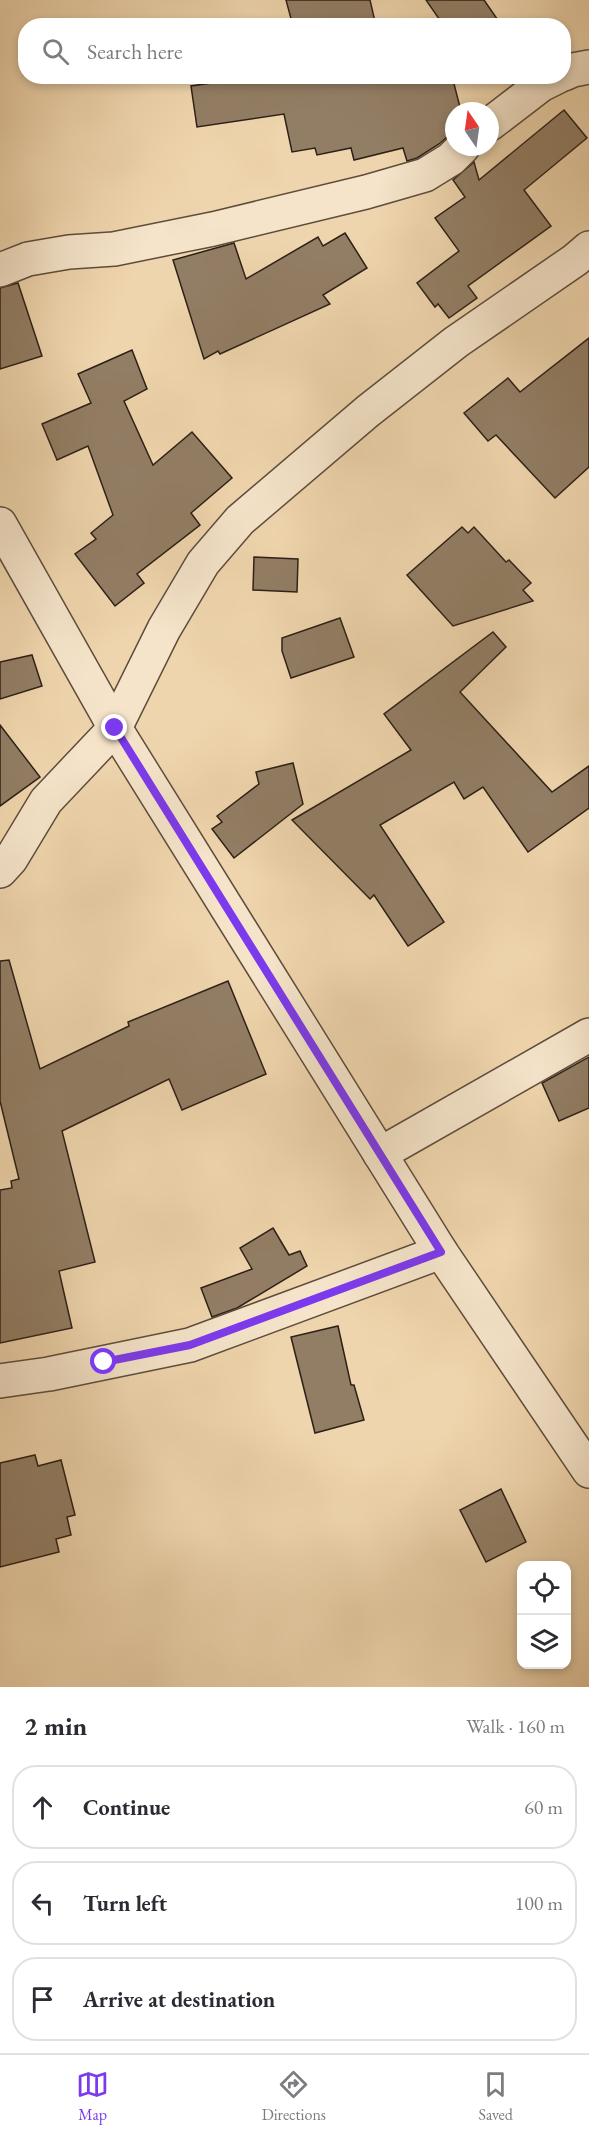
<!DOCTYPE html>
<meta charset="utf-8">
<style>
:root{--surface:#fff;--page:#f2f2f3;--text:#2b2b33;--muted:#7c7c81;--line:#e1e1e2;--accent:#7c3aed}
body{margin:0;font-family:"EB Garamond",serif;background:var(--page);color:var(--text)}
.controls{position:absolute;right:18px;bottom:18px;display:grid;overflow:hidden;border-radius:12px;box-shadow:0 3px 9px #0003}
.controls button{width:54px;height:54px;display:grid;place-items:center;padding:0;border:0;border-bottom:2px solid var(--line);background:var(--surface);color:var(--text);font:30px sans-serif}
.compass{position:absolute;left:445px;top:102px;width:54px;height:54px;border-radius:50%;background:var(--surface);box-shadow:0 3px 9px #0003;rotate:347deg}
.stop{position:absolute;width:18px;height:18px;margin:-14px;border:4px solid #7c3aed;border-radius:50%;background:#fff}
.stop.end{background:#7c3aed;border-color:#fff;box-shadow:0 2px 6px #0008}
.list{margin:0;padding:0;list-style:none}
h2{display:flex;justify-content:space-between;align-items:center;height:78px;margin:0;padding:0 24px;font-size:26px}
h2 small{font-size:20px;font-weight:400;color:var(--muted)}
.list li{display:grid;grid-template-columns:39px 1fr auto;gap:18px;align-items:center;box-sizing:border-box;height:84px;margin:0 12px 12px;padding:0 12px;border:2px solid var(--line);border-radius:24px}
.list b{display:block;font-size:22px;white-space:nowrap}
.list em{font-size:20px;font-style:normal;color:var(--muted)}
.icon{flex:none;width:33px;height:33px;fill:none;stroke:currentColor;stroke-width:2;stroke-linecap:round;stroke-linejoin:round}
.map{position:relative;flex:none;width:589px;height:1687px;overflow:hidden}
.search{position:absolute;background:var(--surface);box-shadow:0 3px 9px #0003;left:18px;right:18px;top:18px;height:66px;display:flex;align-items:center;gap:15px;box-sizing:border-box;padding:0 21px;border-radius:24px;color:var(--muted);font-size:22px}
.sheet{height:366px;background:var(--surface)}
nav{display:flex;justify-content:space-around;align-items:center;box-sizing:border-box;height:84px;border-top:2px solid var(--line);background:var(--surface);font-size:16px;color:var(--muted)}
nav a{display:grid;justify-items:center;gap:3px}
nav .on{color:var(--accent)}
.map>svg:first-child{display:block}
</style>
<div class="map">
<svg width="589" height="1687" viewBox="0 0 589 1687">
<rect width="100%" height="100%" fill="#efd5ad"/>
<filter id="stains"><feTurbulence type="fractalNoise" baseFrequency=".00333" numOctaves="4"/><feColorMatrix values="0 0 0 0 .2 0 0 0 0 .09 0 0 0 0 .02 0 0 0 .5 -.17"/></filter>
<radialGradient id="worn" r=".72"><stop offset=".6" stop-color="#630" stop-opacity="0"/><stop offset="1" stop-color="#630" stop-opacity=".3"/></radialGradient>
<g fill="#927e65" stroke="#2d2018" stroke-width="1.5">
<path d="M286,0h84l6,26h-83z"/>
<path d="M426,0h58l18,26h-58z"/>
<path d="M259,76h193l9,35h-7v20l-15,13 -22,14 -10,3 -4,-13 -49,12 -3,-12 -34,7 -2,-7 -23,4 -8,-38 -87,13 -6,-41z"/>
<path d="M564,110l23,28 -63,52 27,36 -83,60 9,12 -28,20 -11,-14 -3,3 -18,-24 42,-32 -24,-33 30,-21 -12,-17 21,-18 5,18z"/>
<path d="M345,233l22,35 -44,27 7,9 -110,50 -2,-3 -14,8 -31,-99 61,-17 12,36 72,-42 5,9z"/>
<path d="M18,283l24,73 -42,13v-81z"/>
<path d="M589,338v129l-34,31 -59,-63 -8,6 -24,-28 44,-35 12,14z"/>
<path d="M132,350l15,39 -23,12 29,64 39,-33 40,46 -41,35 9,12 -63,49 7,9 -29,23 -40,-52 21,-15 -5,-6 22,-18 -25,-69 -31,14 -15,-36 49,-21 -13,-29z"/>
<path d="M462,527l6,6 6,-6 32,35 3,-2 22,23 -8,7 10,11 -80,25 -46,-51z"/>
<path d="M254,557l44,2 -1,33 -44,-2z"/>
<path d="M340,618l14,39 -63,21 -9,-27v-13z"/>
<path d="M493,632l13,15 -46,45 92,100 37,-26v42l-61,44 -45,-65 -19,12 -10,-17 -74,43 64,97 -36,24 -34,-51 -4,4 -78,-79 119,-70 -27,-36z"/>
<path d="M32,655l10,31 -42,13v-37z"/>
<path d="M0,725l40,52 -40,29z"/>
<path d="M293,763l10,41 -69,54 -22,-29 10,-7 -5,-6 42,-32 -3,-12z"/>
<path d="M9,960l31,109 89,-43 -1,-4 100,-41 38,93 -84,36 -13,-31 -107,52 33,131 -36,9 13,57 -72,15v-153l12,-2 -1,-7 8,-2 -19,-78v-140z"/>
<path d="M589,1057v51l-30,13 -17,-38z"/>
<path d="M273,1228l16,27 11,-4 7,15 -70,42 -25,9 -11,-29 51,-19 -12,-21z"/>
<path d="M338,1326l13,59h3l10,35 -49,13 -24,-96z"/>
<path d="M35,1455l3,11 23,-6 14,55 -8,2 4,18 -15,4 3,13 -59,15v-104z"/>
<path d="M501,1489l25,53 -40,20 -26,-52z"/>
</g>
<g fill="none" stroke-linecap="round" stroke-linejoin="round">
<g stroke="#5e4d3d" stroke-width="36">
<g id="minor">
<path d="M564,74l9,-4 16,-3"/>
<path d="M490,124l51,-39 18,-9"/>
<path d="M0,270l28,-11 41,-7 45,-3 99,-20 153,-37 59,-17 26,-16 12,-12"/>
<path d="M0,524l115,204 326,524 148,219"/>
<path d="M0,871l11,-12 35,-58 69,-73 49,-99 39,-66 37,-43 128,-109 88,-69 119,-82 14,-12"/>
<path d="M380,1154l209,-119"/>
<path d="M0,1381l49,-7 141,-29 251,-93"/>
</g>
</g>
<use href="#minor" stroke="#f5e4ca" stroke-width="33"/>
</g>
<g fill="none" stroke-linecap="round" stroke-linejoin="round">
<path stroke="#7c3aed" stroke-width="8" d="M104,1362l86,-17 251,-93 -326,-524"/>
</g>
<rect width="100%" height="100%" filter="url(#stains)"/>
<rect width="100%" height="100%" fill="url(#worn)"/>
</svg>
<div class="controls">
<button><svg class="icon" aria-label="locate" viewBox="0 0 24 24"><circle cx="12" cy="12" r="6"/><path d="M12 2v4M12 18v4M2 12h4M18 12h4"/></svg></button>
<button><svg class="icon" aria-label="layers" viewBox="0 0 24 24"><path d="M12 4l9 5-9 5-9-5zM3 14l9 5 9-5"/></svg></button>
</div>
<svg class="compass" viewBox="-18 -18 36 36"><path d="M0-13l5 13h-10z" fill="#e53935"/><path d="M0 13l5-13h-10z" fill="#7c7c81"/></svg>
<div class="stop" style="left:104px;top:1362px"></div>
<div class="stop end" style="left:115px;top:728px"></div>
<div class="search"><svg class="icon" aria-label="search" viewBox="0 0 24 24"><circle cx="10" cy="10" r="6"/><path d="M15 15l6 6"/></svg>Search here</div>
</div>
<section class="sheet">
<h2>2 min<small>Walk · 160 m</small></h2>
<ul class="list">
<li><svg class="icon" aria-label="ahead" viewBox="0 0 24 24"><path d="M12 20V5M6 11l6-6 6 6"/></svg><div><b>Continue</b></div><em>60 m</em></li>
<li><svg class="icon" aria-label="left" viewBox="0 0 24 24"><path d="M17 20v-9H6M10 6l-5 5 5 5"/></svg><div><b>Turn left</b></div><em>100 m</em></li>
<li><svg class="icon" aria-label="arrive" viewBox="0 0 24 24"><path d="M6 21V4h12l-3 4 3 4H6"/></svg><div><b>Arrive at destination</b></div></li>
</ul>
</section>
<nav>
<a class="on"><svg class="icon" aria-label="map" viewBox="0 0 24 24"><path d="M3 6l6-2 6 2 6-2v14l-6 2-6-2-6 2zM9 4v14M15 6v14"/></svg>Map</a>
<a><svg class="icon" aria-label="directions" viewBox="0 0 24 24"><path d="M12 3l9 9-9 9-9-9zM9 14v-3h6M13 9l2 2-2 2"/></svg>Directions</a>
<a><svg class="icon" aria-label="saved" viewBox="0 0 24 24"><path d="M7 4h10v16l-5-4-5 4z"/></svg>Saved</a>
</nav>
